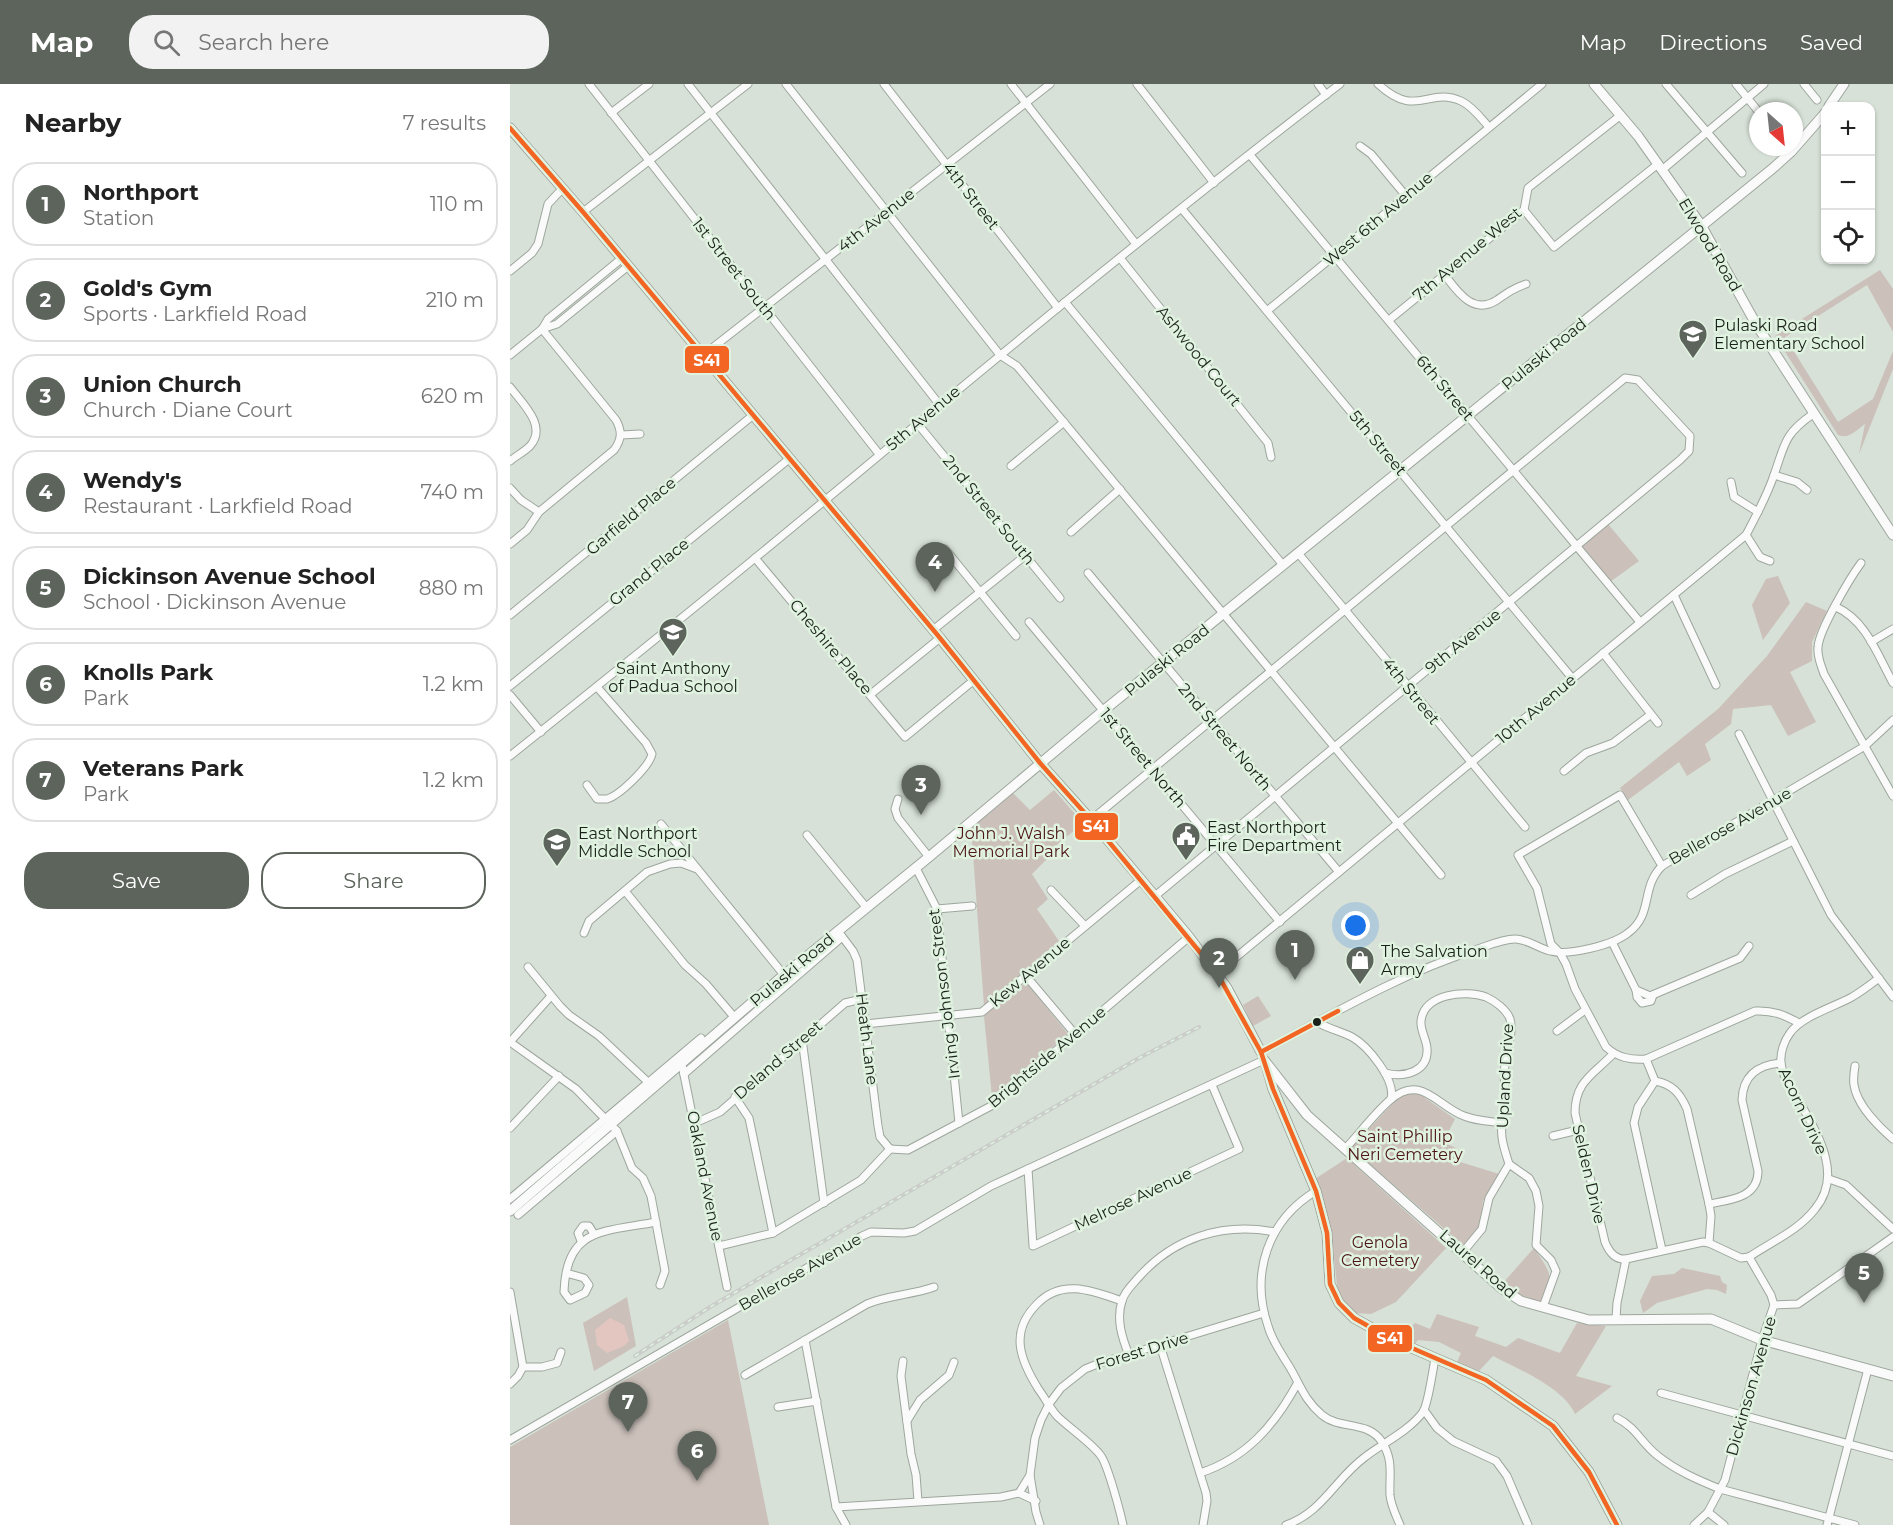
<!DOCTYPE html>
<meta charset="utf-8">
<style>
:root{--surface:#fff;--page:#f2f2f2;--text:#222;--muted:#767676;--line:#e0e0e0;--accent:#5c645c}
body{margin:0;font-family:Montserrat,sans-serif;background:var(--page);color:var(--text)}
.controls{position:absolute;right:18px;top:18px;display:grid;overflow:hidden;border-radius:12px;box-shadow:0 2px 4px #0004}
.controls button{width:54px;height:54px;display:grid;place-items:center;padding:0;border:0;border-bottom:2px solid var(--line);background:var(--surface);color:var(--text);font:30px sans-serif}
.compass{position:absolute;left:1239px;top:18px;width:54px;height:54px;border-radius:50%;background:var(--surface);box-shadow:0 2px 4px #0004;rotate:153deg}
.you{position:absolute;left:846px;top:842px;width:21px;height:21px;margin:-15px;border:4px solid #fff;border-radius:50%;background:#1a73e8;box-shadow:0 0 0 9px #1a73e833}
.badge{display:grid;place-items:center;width:39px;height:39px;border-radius:50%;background:var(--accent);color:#fff;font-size:20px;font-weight:700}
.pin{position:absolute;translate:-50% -50px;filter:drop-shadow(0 2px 3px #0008)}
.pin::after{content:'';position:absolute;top:32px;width:21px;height:18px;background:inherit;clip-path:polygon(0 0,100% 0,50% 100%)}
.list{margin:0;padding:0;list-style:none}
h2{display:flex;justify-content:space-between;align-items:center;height:78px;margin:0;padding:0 24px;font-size:26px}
h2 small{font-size:20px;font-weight:400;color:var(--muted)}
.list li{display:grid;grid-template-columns:39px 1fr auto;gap:18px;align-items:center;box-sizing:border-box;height:84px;margin:0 12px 12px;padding:0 12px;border:2px solid var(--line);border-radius:24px}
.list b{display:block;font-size:22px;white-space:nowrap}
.list p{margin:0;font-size:20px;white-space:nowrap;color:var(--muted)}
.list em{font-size:20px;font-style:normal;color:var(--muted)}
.actions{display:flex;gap:12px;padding:18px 24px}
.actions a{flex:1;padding:14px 0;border:2px solid var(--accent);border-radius:24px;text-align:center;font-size:21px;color:var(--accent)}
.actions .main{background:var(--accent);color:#fff}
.icon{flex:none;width:33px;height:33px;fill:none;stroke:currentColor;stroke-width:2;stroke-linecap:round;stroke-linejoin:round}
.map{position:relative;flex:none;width:1383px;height:1441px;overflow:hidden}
header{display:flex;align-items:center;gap:36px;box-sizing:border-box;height:84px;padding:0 30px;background:var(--accent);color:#fff}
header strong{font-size:28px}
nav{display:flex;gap:33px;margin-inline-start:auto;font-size:21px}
.search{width:420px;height:54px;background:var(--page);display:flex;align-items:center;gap:15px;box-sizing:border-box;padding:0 21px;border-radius:24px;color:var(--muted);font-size:22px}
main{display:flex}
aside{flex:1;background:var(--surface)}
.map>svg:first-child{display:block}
</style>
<header>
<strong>Map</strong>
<div class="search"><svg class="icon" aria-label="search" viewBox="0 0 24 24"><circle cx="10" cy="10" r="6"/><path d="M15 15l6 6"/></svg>Search here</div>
<nav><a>Map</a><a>Directions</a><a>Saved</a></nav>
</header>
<main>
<aside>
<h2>Nearby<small>7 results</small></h2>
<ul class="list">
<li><span class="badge">1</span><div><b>Northport</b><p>Station</p></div><em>110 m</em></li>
<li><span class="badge">2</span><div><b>Gold's Gym</b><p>Sports · Larkfield Road</p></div><em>210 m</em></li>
<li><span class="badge">3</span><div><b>Union Church</b><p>Church · Diane Court</p></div><em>620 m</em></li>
<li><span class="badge">4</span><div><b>Wendy's</b><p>Restaurant · Larkfield Road</p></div><em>740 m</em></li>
<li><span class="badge">5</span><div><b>Dickinson Avenue School</b><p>School · Dickinson Avenue</p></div><em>880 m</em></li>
<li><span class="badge">6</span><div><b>Knolls Park</b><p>Park</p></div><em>1.2 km</em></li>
<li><span class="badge">7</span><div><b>Veterans Park</b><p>Park</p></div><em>1.2 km</em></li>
</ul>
<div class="actions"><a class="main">Save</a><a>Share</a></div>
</aside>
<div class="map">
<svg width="1383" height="1441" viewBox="0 0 1383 1441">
<rect width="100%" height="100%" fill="#d7e1d7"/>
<g fill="#cbc0ba">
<path d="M1370,186l13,19v43l-26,-47 -82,52 53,85 35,-23 20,-48v18l-34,85 6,-30c-8,5 -16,16 -27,11l-63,-99z"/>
<path d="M1098,440l31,37 -29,21 -29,-34z"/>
<path d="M1268,492l12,27 -27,37 -11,-35 14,-26z"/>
<path d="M1296,518l21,9 -15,31v19l-22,11 26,50 -28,14 -17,-31 -38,4 -2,15 -26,20 6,16 -24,16 -8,-14 -51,38 -8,-12 98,-79 49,-53z"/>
<path d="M544,706l29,33 -37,31 1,5 -15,15 16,25 -11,10 22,32 -75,65 -13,-180 42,-33 17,17z"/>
<path d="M516,898l42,52 -76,63 -8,-81z"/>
<path d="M748,912l13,20 -18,10 -10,-21z"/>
<path d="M899,1009h9l37,26 -12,23 13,6 -2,12 45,14 -16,27 -4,27 -16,17 -112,-97 46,-49z"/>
<path d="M837,1074l99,90 -50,54 -25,12 -18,-1 -15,-17 -6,-60 -17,-57z"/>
<path d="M1024,1164c17,26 21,26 6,54l-22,-8 -15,-11z"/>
<path d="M1172,1184l38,8 2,6 5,3 -1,9 -9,-4 -10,-1 -50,14 -14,10 -3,-12 12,-25 22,-2z"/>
<path d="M117,1213l9,49 -42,25 -11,-48z"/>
<path d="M927,1230l42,13 -4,9 31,11 12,-9 42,15 17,-30 29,3 -30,50 36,10 -37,28c-12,-27 -57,-45 -82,-58l-14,15 -22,-9 4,-9 -22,-11 -21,-2 -4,5 -16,-6 17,-16 15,6z"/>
<path d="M218,1236l41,205h-259v-78z"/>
</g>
<path fill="#e4c6c1" d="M100,1234l14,7 5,16 -5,5 -17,7 -10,-8 -2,-15z"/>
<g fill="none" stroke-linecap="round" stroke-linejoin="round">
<g stroke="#9ea69e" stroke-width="9">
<g id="minor">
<path d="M79,0l290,370"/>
<path d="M178,0l251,320"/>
<path d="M276,0l214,271 17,11 424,509"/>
<path d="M374,0l174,224"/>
<path d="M501,0l125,160"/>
<path d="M627,0l77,99"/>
<path d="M808,0l8,11"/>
<path d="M868,0c39,36 50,2 83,17 11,5 20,17 27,25"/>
<path d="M1156,0l76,89"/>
<path d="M1226,0l22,27"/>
<path d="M1294,0l13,16"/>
<path d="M101,29l38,-29"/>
<path d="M850,62l11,8 35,42"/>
<path d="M740,71l390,467"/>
<path d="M1152,86l102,-86"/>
<path d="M672,125l390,469"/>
<path d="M1014,126l30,37 104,-83"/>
<path d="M73,128l165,-128"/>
<path d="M610,174l148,185 3,14"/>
<path d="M0,187l22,-18 6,-9 10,-40 14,-15"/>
<path d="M934,190c13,17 29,42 53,26 10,-7 17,-12 29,-16"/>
<path d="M555,218l218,263"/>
<path d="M757,227l275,-227"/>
<path d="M879,236l135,-110 4,-22 93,-73"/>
<path d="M32,245l15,-5 70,-57"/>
<path d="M0,271l32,-26 6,-10 73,-60"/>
<path d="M192,272l348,-272"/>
<path d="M0,303c12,16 38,39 20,59 -6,6 -14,10 -20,15"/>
<path d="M407,339l143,175"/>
<path d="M111,351l19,-1"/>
<path d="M501,382l53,-44"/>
<path d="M1264,391l23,7 10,8"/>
<path d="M1221,398l3,15 24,15"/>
<path d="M0,404l11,12 18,12"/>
<path d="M561,448l49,-43"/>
<path d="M1236,451l14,22 10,4"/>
<path d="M0,460l17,-14 12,-18 75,-62c8,-11 8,-19 2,-30l-74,-91"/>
<path d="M435,465l71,87"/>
<path d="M788,469l227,274"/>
<path d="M245,474l150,179 69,-57"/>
<path d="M1351,479c-11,15 -42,67 -43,84 -1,10 3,18 6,27l69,122"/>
<path d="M578,489l251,299"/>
<path d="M1164,511l42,90"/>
<path d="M1326,523c30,13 42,49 57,76"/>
<path d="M0,531l242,-199"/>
<path d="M519,538l251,300"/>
<path d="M423,546l93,-75"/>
<path d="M1361,558l22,-13"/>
<path d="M1093,569l55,70"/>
<path d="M0,602l279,-227"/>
<path d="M361,610l69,-56"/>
<path d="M0,611l31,37"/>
<path d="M1229,650l92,181 62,82"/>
<path d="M0,672c95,-76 190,-152 284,-230 180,-149 360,-300 546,-442"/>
<path d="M1054,687l22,-18 27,-10 37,-28"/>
<path d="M77,701l10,14c3,0 7,0 10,0 13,-4 42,-32 45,-45l-6,-11 -49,-56"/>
<path d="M388,715l-3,10 3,9 31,39"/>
<path d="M581,736l534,-442 13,2 52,56 -1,15 -9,9 -525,436"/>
<path d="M151,740l123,151"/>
<path d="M297,751l59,72"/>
<path d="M1152,782l-42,-71 -102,60 19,33 14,56 9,9 6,11 9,25 31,58c12,11 25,13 40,12l109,-48c18,-1 29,4 44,12"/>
<path d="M406,784l21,41 22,214"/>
<path d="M541,806l34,36"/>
<path d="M115,807l60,74 21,19 29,34"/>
<path d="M1181,811l34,-21 68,-33"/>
<path d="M427,825l35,-3"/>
<path d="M328,847l15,20 4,9 21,166 2,11 10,12"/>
<path d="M74,849l5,-12 58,-49 23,-8 11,-1 16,6"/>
<path d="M1102,858l24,48 14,6 90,-38 9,-12"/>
<path d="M18,883l32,39 9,9 30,21 51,48"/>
<path d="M707,889l529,-438c10,-19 21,-39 28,-60 11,-31 10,-41 39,-61"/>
<path d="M516,892l49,58"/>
<path d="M1126,906l1,7 5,6 9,-2 2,-6"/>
<path d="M807,938c11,7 24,9 35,15 16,9 44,43 39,62"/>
<path d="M355,940l117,-12 159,-132"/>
<path d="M1047,947l28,-21"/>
<path d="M292,955l22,164"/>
<path d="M0,958l66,47 41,42 15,37 11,10 8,18 14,75 -5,14"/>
<path d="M0,958l41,-46"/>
<path d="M1103,970c-19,20 -38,27 -38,59l30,129c4,10 10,18 21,17"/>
<path d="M1136,975l9,22"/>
<path d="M172,981l45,222"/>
<path d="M1345,982c-1,6 -2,13 -1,19 3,20 25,42 39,54"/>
<path d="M875,989c19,5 44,-1 42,-25 -1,-10 -7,-18 -6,-27 3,-28 45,-31 65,-24 9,4 21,13 24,22 4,14 -4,31 -5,45 -2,14 1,28 0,42 0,6 -3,12 -3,18 -2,14 3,27 7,40l20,14 7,13 3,15 -3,39 15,15 5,11 -13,36"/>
<path d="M174,990l158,-137"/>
<path d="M1145,997c17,3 25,12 32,28l22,95 2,12 -2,27"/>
<path d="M1145,997l-17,26 -4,16 28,127"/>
<path d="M225,1013l14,21 24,115"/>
<path d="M185,1039l25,-11 125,-109 17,-4"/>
<path d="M0,1044l49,-52"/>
<path d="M1043,1052l25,-6"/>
<path d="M380,1065l18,1 83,-44 198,-169"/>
<path d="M835,1065c15,-16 29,-35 45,-49 31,-27 47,6 74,16 12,5 25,5 38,7"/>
<path d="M518,1085l5,77 206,-97 -27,-64"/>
<path d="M1319,1095l17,6 47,44"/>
<path d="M806,1107c-48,29 -66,82 -48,135 4,15 13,27 21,40 11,18 15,34 33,49 18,15 46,5 60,27 12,19 7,33 8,53 1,11 6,20 10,30"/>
<path d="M0,1115l191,-161"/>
<path d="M1199,1120c21,-4 49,-6 49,-33l-16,-71c1,-24 15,-35 39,-37"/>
<path d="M8,1131l99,-84"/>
<path d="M71,1157l-3,-8 5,-7h6l5,8"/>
<path d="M209,1162l54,-13 88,-53 29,-31"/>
<path d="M953,1168l19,-23 7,-31 20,-34"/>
<path d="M1239,1173c22,-15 49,-26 66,-48 30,-36 0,-79 -19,-113 -6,-10 -14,-21 -15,-33 -1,-10 3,-22 9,-30 12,-17 44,-26 62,-36 10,-6 18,-12 27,-19"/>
<path d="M1239,1173l22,38 3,10"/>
<path d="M56,1189l18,5 5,7 -4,8 -15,7 -6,-8c2,-65 40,-60 92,-70"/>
<path d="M0,1208l13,75"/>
<path d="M612,1217c-29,-10 -60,-23 -85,3 -28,28 -17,56 2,86 6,8 11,18 18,26 11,11 36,28 44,40 7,10 19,55 22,69"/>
<path d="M1106,1235l1,-16 9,-44 77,-17 6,1 32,15 8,-1"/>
<path d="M295,1256l31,167 10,18"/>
<path d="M650,1261l46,148 1,8 -4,24"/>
<path d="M619,1271c-7,-17 -13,-36 -7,-54 2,-9 10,-16 16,-23 35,-40 84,-56 137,-46"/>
<path d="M393,1277l-2,15 10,78 5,21 2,26"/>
<path d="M13,1283h19l15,-4 4,-11"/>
<path d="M235,1291l122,-71c21,-9 45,-9 67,-17"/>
<path d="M0,1300l8,-8 5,-9"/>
<path d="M1151,1309l232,63"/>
<path d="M268,1323l39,-6"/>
<path d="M914,1326l13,18 16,13 43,20 11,15 21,49"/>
<path d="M1107,1334c20,10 24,25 41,38 19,15 40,24 62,33l135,36"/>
<path d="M397,1337l13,-21 29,-25 5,-13"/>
<path d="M0,1356l352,-204 9,-4 33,1 11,-2 76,-45 273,-126 -3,-8c70,-37 139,-78 214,-102 12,-4 27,-11 40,-11 12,0 23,9 35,12 18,5 63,-6 78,-18 26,-19 12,-45 34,-67l203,-120 28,-26"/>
<path d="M690,1389c46,-15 74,-47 97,-89"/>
<path d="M509,1409l11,-18"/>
<path d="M326,1423l165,-10 18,-4 17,8"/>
<path d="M1198,1428l16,13"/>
<path d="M530,1441l-4,-13 -6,-37 5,-37 6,-18 8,-16 12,-16 24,-19 15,-6 164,-50"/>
<path d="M776,1441c37,-13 49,-46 79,-68 18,-14 44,-26 58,-45 5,-8 10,-42 12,-54"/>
<path d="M1184,1441l14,-13 17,-32 37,-140 12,-35 24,-1 95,-67"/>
<path d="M1317,1441l41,-156"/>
</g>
</g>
<g stroke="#9ea69e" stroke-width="11">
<g id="major">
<path d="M1084,0l44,52 63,89 55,99 137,211"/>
<path d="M1319,22l15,-22"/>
<path d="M0,44l73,84 357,426 100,125 51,57 98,117 38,51 34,64"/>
<path d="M754,976l43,55 194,173 20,13 68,19 122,-1 51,21 131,36"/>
<path d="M756,981l7,24 43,102 11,42 3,51 9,19 15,15 37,21 95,41 67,46 36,46 28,53"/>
<path d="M0,1127l274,-236 145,-118 174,-146 669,-542 19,-17 35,-40"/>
</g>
</g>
<use href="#minor" stroke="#f9faf9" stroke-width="7"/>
<use href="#major" stroke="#f9faf9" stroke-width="9"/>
<g stroke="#cacdca" stroke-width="4">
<path id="rail" d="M125,1272l75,-49 429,-249 60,-31"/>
</g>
<use href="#rail" stroke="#e0f2e0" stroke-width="1.5" stroke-dasharray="4.5" stroke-linecap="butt"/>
<g stroke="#e0f2e0" stroke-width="9">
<g id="bus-1">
<path d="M0,44l73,84 357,426 100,125 51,57 126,153 44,79 12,37 43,102 11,42 3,51 9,19 15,15 37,21 95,41 67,46 36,46 28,53"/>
<path d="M751,968l77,-41"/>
</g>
</g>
<use href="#bus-1" stroke="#f26522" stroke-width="4.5"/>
</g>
<defs>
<g id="school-pin" transform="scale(1.5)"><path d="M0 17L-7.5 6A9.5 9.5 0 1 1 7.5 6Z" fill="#5c645c" stroke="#e0f2e0"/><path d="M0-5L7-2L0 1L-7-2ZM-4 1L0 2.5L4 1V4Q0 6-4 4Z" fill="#fff"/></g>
<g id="civic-pin" transform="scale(1.5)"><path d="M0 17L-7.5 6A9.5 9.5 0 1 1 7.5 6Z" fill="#5c645c" stroke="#e0f2e0"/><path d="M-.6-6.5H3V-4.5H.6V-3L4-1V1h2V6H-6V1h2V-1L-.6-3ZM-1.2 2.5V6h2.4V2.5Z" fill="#fff"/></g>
<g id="shop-pin" transform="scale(1.5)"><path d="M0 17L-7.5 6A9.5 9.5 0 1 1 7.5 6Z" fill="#5c645c" stroke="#e0f2e0"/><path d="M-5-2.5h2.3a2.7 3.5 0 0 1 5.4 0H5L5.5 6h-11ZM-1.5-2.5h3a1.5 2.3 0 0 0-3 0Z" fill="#fff"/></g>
</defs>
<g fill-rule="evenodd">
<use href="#school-pin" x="1183" y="250"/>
<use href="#school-pin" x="163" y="548"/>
<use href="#civic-pin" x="676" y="752"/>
<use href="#school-pin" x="47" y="758"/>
<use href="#shop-pin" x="850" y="876"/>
</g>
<circle fill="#1a211a" stroke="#e0f2e0" stroke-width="2" cx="807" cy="938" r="5"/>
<g text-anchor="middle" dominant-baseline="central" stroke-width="5" stroke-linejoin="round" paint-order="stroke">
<g font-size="16" fill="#1a211a" stroke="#e0f2e0">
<text transform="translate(461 112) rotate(52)">4th Street</text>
<text transform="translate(868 135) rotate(-40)">West 6th Avenue</text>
<text transform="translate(366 136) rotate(-38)">4th Avenue</text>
<text transform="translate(1200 161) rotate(59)">Elwood Road</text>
<text transform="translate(957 170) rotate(-40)">7th Avenue West</text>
<text transform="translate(224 185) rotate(52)">1st Street South</text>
<text transform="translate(1034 270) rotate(-39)">Pulaski Road</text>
<text transform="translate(689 272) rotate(51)">Ashwood Court</text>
<text transform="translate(935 304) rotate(50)">6th Street</text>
<text transform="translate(413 334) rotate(-40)">5th Avenue</text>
<text transform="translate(868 359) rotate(50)">5th Street</text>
<text transform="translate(479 426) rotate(51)">2nd Street South</text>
<text transform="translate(121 432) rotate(-40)">Garfield Place</text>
<text transform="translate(139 488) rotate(-39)">Grand Place</text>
<text transform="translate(953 557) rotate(-39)">9th Avenue</text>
<text transform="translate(321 563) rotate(50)">Cheshire Place</text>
<text transform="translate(657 576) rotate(-39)">Pulaski Road</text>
<text transform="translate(901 607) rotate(51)">4th Street</text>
<text transform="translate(1026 625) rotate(-40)">10th Avenue</text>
<text transform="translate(715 653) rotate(50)">2nd Street North</text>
<text transform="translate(633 674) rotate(50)">1st Street North</text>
<text transform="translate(1220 742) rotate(-30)">Bellerose Avenue</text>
<text transform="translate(282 886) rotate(-40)">Pulaski Road</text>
<text transform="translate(520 888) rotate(-40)">Kew Avenue</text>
<text transform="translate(434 910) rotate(-97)">Irving Johnson Street</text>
<text transform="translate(357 955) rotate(83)">Heath Lane</text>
<text transform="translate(537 973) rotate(-40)">Brightside Avenue</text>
<text transform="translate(268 976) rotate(-41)">Deland Street</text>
<text transform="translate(995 992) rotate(-87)">Upland Drive</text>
<text transform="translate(1293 1027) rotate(65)">Acorn Drive</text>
<text transform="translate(1079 1090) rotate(77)">Selden Drive</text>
<text transform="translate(195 1092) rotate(79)">Oakland Avenue</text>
<text transform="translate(623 1115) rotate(-25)">Melrose Avenue</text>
<text transform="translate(968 1180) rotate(41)">Laurel Road</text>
<text transform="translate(290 1188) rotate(-30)">Bellerose Avenue</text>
<text transform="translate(632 1267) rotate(-17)">Forest Drive</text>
<text transform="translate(1241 1302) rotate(-74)">Dickinson Avenue</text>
</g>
<g font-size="16" fill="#1a211a" stroke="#e0f2e0" text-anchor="start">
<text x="1204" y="241">Pulaski Road<tspan x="1204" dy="18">Elementary School</tspan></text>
<text x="163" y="584" text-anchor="middle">Saint Anthony<tspan x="163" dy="18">of Padua School</tspan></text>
<text x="697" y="743">East Northport<tspan x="697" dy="18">Fire Department</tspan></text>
<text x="68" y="749">East Northport<tspan x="68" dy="18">Middle School</tspan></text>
<text x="871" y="867">The Salvation<tspan x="871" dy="18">Army</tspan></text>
</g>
<g font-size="16" fill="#4d1516" stroke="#e0f2e0">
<text x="501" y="749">John J. Walsh<tspan x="501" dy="18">Memorial Park</tspan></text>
<text x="895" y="1052">Saint Phillip<tspan x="895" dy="18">Neri Cemetery</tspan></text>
<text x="870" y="1158">Genola<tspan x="870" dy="18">Cemetery</tspan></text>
</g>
</g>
<g stroke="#e0f2e0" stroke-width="2">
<rect x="174" y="261" width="46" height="29" rx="6" fill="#f26522"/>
<rect x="564" y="728" width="45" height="29" rx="6" fill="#f26522"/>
<rect x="857" y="1240" width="46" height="29" rx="6" fill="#f26522"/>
</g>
<g font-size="16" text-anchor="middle" font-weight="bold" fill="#fff">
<text x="197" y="282">S41</text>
<text x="586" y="748">S41</text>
<text x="880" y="1260">S41</text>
</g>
</svg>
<div class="controls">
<button>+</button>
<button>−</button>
<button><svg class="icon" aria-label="locate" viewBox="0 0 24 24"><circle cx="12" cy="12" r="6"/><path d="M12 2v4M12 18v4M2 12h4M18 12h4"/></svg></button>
</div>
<svg class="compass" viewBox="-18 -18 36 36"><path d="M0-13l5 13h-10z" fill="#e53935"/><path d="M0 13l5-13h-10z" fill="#767676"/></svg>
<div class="you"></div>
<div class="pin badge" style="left:785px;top:896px">1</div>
<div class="pin badge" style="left:709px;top:904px">2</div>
<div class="pin badge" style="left:411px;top:731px">3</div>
<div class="pin badge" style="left:425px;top:508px">4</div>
<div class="pin badge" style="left:1354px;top:1219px">5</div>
<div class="pin badge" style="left:187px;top:1397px">6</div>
<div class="pin badge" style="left:118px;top:1348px">7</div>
</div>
</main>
